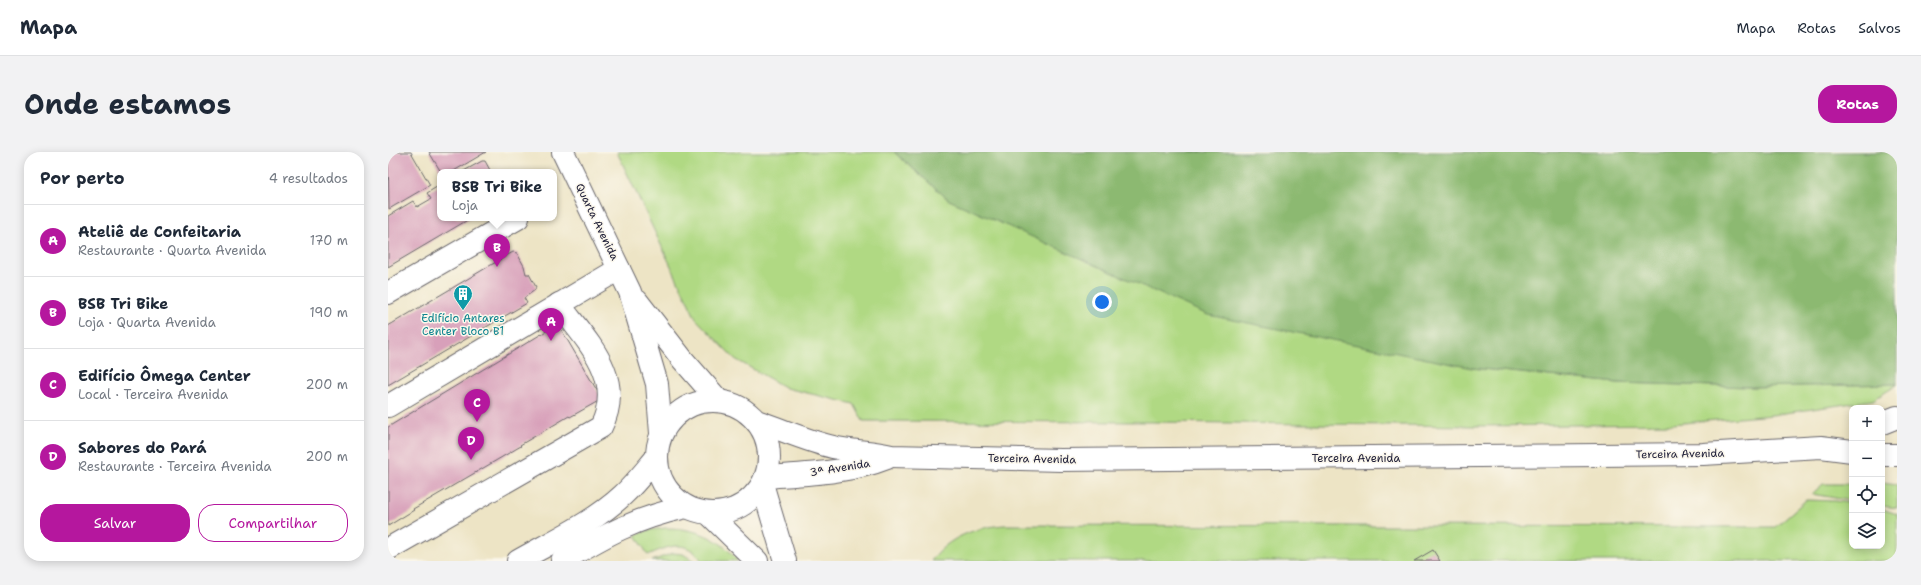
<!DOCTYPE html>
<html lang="pt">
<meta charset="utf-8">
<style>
:root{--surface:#fff;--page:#f2f2f3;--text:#1f2937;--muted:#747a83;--line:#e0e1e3;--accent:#b5179e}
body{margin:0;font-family:"Shantell Sans",sans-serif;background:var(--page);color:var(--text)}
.controls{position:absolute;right:12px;bottom:12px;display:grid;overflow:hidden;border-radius:8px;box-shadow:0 2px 10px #0003}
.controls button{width:36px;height:36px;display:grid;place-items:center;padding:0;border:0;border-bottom:1px solid var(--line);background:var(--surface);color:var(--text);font:20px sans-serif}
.you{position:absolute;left:714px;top:150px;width:14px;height:14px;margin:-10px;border:3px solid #fff;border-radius:50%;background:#1a73e8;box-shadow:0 0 0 6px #1a73e833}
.badge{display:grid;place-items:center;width:26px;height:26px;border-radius:50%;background:var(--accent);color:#fff;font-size:13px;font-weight:700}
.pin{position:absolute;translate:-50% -33px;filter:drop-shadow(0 1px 2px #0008)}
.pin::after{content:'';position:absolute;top:21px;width:14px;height:12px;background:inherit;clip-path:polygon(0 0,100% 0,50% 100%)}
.popup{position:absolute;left:49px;top:17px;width:120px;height:52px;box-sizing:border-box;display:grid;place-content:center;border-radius:8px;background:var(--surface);filter:drop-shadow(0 1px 3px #0005);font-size:13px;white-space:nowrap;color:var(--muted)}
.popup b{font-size:15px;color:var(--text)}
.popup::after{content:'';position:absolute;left:50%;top:100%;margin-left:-8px;border:8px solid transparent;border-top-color:var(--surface)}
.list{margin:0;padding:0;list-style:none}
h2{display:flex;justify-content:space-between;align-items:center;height:52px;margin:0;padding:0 16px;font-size:17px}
h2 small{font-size:13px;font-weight:400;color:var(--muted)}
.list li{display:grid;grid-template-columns:26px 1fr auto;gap:12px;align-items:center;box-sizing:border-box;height:72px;padding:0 16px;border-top:1px solid var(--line)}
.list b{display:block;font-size:15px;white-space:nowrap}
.list p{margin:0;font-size:13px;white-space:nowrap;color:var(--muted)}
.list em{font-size:13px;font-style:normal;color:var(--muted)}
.actions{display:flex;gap:8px;padding:12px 16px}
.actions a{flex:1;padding:9px 0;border:1px solid var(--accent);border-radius:16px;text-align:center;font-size:14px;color:var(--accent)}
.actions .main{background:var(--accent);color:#fff}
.icon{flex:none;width:22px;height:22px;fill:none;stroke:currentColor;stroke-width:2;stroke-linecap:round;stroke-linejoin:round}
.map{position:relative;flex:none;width:1509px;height:409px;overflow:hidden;border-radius:16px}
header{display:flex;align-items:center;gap:24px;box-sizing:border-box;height:56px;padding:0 20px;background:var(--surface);border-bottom:1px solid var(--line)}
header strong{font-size:19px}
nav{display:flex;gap:22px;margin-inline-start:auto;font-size:14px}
.intro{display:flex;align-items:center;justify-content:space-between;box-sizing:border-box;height:96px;padding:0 24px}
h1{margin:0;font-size:28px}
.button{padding:10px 18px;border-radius:16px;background:var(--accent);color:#fff;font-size:14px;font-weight:700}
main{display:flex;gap:24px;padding:0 24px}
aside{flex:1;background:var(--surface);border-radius:16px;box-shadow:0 2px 10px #0003}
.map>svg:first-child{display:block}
</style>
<header>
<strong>Mapa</strong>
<nav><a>Mapa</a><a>Rotas</a><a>Salvos</a></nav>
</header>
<div class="intro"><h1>Onde estamos</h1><a class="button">Rotas</a></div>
<main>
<aside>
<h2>Por perto<small>4 resultados</small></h2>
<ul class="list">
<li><span class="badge">A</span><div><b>Ateliê de Confeitaria</b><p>Restaurante · Quarta Avenida</p></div><em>170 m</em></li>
<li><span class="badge">B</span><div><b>BSB Tri Bike</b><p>Loja · Quarta Avenida</p></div><em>190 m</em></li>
<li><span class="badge">C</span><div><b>Edifício Ômega Center</b><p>Local · Terceira Avenida</p></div><em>200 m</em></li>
<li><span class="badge">D</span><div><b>Sabores do Pará</b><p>Restaurante · Terceira Avenida</p></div><em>200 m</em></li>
</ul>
<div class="actions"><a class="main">Salvar</a><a>Compartilhar</a></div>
</aside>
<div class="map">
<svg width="1509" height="409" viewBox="0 0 1509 409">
<rect width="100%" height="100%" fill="#fbf7ec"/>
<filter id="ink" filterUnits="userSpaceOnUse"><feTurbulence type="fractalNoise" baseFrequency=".025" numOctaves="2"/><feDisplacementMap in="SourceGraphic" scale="8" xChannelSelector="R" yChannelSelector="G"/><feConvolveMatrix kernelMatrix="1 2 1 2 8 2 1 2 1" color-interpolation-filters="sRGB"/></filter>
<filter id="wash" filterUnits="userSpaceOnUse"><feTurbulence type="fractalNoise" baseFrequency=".012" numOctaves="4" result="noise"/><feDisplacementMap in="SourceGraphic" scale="16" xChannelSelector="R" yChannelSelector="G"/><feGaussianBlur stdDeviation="0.9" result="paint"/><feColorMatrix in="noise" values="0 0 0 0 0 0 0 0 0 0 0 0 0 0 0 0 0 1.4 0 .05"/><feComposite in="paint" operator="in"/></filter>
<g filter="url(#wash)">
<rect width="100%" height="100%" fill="#ede4c5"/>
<g fill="#b0d983" stroke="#697e5f">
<path d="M229,0h277l55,48 523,168 146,15 133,4 146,-3v1l-24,15 -101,15 -100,9 -199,2 -321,-4 -289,-1 -9,-17 -68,-16 -51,-29 -39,-40z"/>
<path d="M1494,331l15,2v23l-15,-2z"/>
<path d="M1435,332h29v17l-40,-7z"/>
<path d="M1418,348l29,1 17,2v43h30v-37l15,5v47h-966c17,-24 45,-34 74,-36l770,2z"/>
<path d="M277,376c29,0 55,9 73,33h-36c-16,-23 -33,-15 -54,-6l-12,-20 14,-5z"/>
<path d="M285,401l10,1 11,7h-42z"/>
</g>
<path fill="#8cb971" stroke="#576e56" d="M506,0h1003v232l-146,3 -133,-4 -146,-15 -264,-53 -259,-115z"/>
<g id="blocks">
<g fill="#d8a0ba">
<path d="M0,0h23l19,33 -41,24z"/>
<path d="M41,0h57l-34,20h-11z"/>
<path d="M94,9h3l6,11h-29z"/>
<path d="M52,33v33h31l-83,49v-51l25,-15 4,6 14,-8 -4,-6z"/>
<path d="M125,100l4,1 7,13 2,8h3l7,13 -1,3 -11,8 3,5 -139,82v-59z"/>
<path d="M170,172l44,75 -32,18 -1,-1 -49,29 1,1 -108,63 1,1 -26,16v-99z"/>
<path d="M1045,398l7,11h-26z"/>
</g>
</g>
</g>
<g filter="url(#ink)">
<use href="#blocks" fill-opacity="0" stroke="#69666b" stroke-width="1"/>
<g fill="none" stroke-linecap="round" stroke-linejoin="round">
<g stroke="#69666b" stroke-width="24">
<g id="street">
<path d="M0,141l130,-75"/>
<path d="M0,254l231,-137"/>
<path d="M0,397l213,-122c25,-49 -14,-85 -42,-123"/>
</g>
</g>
<g stroke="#69666b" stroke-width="24">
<g id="secondary">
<path d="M175,0l67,140 27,92 4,49"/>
<path d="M249,149l46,59 36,41"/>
<circle cx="325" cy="305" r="56"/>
<path d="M368,269c25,8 51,20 77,26 20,5 38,4 58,9l169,4 643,-6 118,-7 31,4"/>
<path d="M1494,271l15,-6"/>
<path d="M1494,303h15"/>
<path d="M379,325c40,-3 82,-4 120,-19"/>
<path d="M375,335l22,74"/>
<path d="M321,362l48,47"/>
<path d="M130,409c35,-20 75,-38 105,-66 12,-11 22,-24 33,-37"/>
<path d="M174,409c43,-26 74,-43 124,-54"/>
</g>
</g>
<use href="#street" stroke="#fff" stroke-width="22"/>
<use href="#secondary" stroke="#fff" stroke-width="22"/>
</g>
</g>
<defs>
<g id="building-pin" transform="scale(1)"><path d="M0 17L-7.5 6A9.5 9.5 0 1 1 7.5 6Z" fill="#0f9aa8" stroke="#fbf7ec"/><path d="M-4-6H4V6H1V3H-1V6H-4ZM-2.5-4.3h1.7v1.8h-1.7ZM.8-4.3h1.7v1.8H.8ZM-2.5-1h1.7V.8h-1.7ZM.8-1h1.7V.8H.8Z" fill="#fff"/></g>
</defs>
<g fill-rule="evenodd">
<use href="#building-pin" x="75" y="142"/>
</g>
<g text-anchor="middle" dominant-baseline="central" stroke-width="3" stroke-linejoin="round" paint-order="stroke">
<g font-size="11" fill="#22223b" stroke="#fbf7ec">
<text transform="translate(209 70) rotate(64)">Quarta Avenida</text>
<text transform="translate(1292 302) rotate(-1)">Terceira Avenida</text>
<text x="968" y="306">Terceira Avenida</text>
<text transform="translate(644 307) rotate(1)">Terceira Avenida</text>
<text transform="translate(452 316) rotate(-9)">3ª Avenida</text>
</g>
<g font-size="11" fill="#0d838f" stroke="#fbf7ec">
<text x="75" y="166">Edifício Antares<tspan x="75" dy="13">Center Bloco B1</tspan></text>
</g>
</g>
</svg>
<div class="controls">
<button>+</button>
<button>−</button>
<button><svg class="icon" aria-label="locate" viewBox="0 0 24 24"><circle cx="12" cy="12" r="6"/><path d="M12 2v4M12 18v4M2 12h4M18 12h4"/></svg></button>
<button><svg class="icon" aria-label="layers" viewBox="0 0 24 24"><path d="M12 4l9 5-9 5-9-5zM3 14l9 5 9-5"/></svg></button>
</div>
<div class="you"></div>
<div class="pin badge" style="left:163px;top:189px">A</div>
<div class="pin badge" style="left:109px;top:115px">B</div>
<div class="popup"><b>BSB Tri Bike</b>Loja</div>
<div class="pin badge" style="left:89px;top:270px">C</div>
<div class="pin badge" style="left:83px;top:308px">D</div>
</div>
</main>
